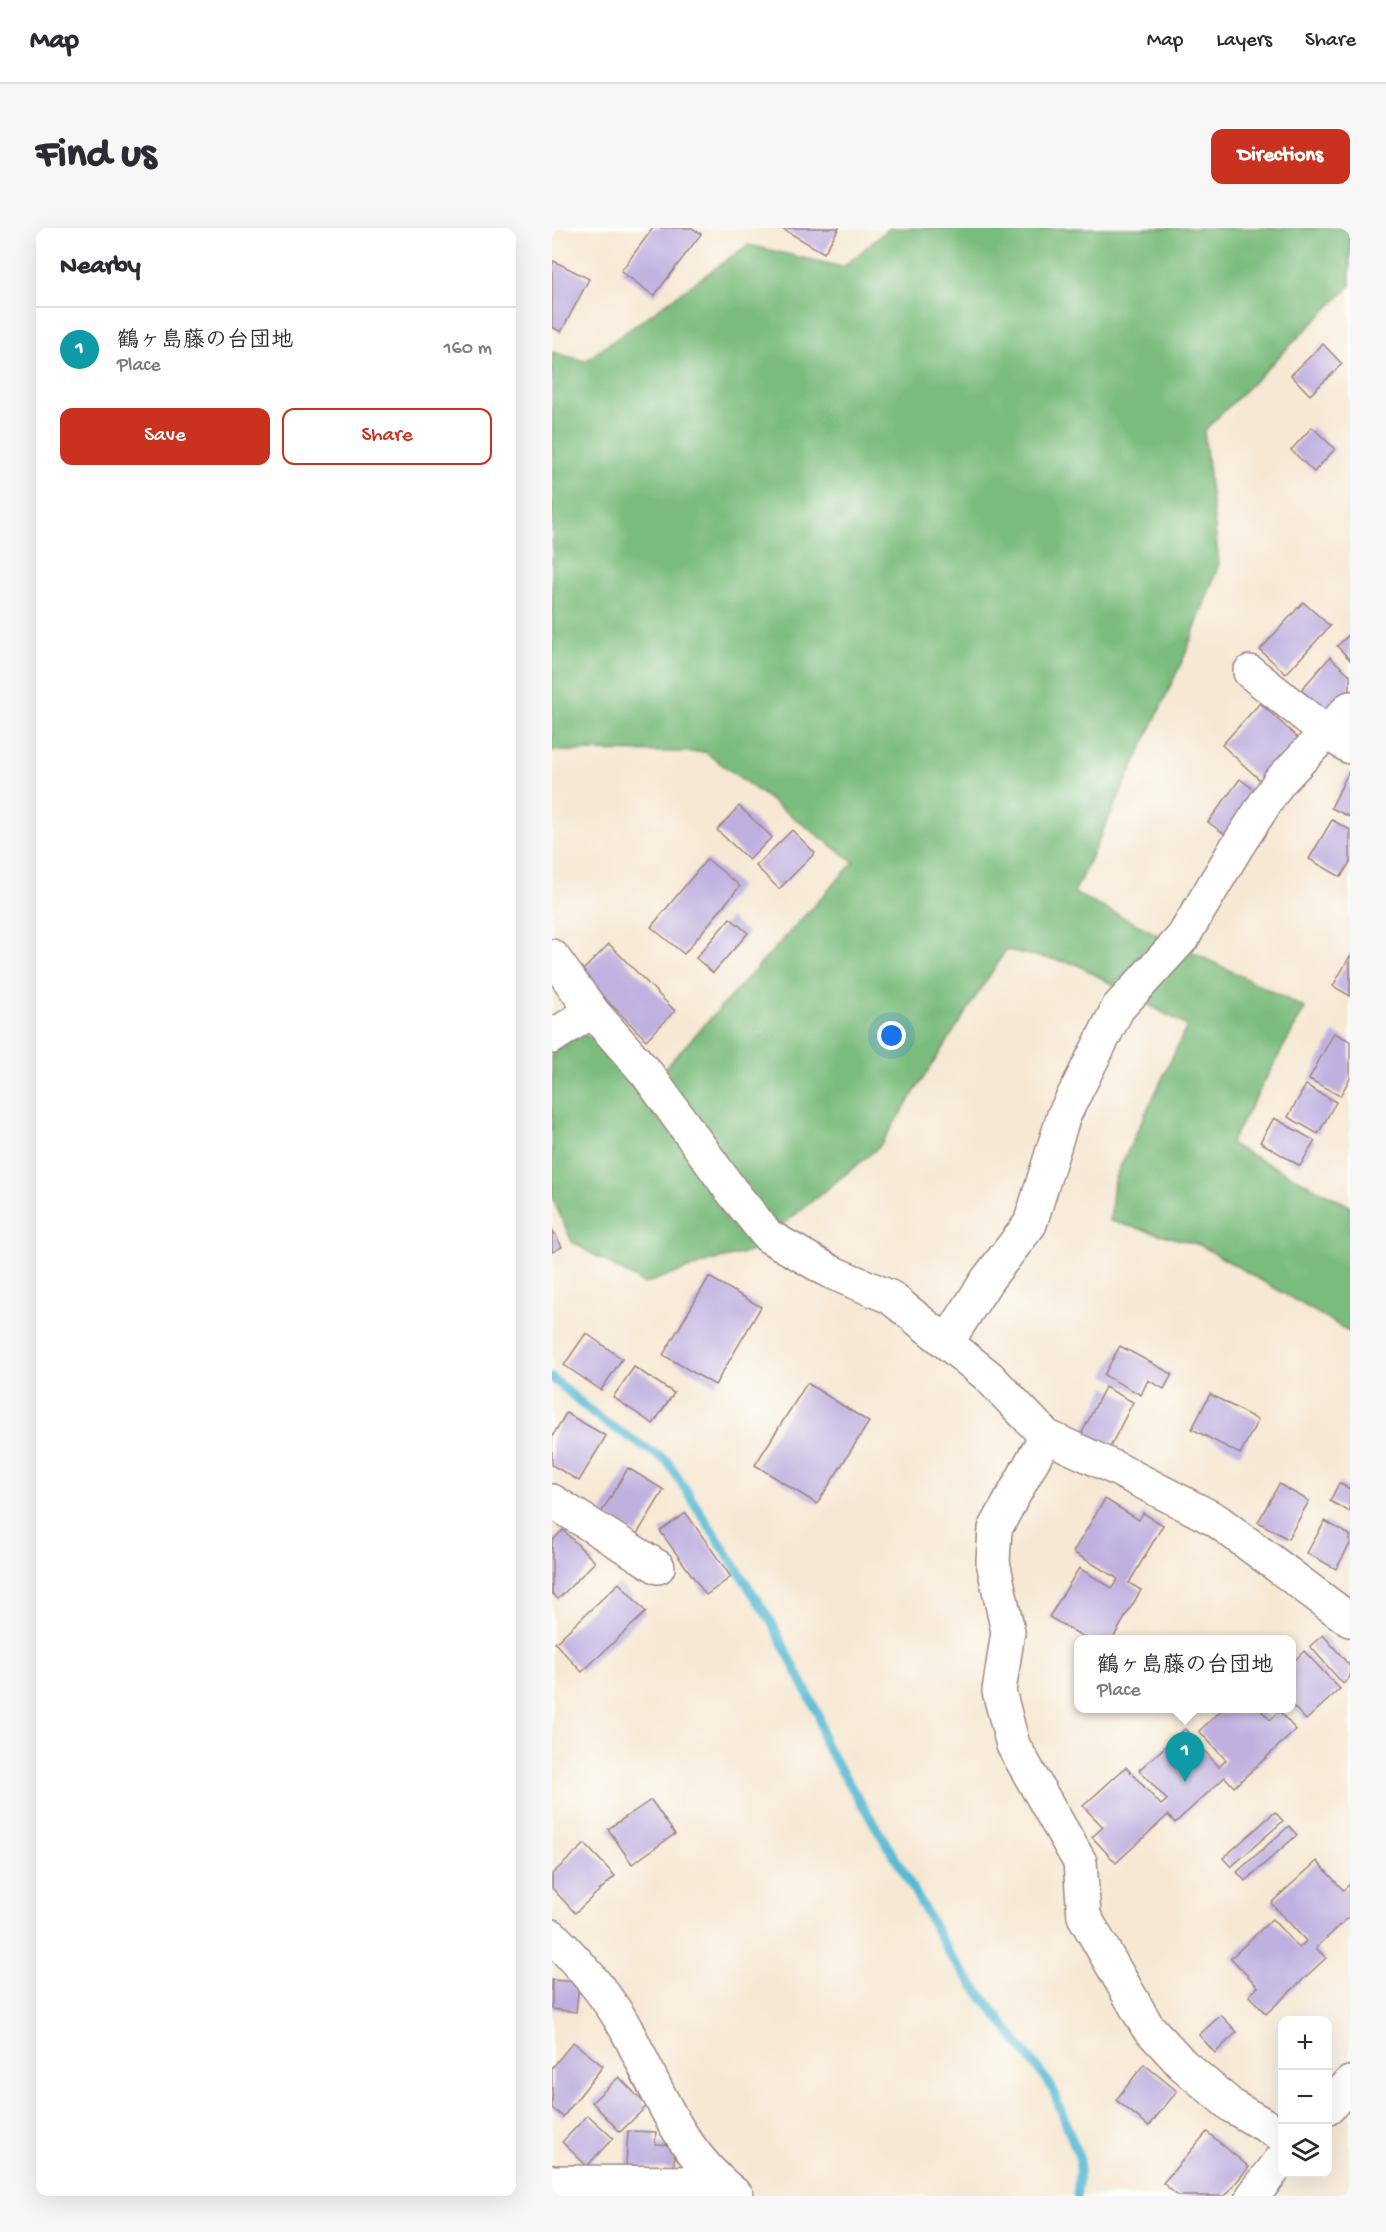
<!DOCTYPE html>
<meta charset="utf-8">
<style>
:root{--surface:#fff;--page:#f7f7f7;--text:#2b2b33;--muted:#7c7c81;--line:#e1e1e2;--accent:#c8321e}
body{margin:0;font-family:"Gochi Hand","Klee One",sans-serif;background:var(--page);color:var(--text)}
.controls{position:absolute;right:18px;bottom:18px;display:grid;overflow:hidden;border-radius:12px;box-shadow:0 6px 24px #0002}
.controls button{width:54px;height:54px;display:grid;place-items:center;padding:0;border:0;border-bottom:2px solid var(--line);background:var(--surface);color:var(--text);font:30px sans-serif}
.you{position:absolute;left:340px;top:808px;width:21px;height:21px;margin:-15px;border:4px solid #fff;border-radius:50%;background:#1a73e8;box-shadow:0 0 0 9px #1a73e833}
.badge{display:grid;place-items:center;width:39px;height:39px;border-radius:50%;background:var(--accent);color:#fff;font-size:20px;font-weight:700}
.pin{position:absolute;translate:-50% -50px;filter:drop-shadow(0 2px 3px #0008)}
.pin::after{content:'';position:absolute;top:32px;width:21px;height:18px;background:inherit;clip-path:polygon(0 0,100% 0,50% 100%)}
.popup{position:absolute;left:522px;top:1407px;width:222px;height:78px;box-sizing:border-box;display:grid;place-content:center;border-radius:12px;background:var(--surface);filter:drop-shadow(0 2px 4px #0005);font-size:20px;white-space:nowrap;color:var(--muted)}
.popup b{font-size:22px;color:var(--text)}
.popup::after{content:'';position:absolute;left:50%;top:100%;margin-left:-12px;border:12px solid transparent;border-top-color:var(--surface)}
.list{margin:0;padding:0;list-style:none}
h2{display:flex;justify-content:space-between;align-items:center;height:78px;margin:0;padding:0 24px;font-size:26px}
h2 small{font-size:20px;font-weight:400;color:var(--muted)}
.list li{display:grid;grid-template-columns:39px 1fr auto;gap:18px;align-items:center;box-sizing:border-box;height:84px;padding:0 24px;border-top:2px solid var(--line)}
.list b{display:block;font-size:22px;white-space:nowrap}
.list p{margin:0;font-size:20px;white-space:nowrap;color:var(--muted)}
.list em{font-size:20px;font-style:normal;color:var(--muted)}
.actions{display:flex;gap:12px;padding:18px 24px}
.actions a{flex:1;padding:14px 0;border:2px solid var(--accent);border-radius:12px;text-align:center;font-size:21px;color:var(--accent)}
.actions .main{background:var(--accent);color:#fff}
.icon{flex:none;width:33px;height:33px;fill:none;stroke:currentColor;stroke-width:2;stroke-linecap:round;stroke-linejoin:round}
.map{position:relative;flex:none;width:798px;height:1968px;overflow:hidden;border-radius:12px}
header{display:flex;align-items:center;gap:36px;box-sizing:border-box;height:84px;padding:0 30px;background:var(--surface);border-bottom:2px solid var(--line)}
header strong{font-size:28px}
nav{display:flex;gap:33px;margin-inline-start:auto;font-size:21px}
.intro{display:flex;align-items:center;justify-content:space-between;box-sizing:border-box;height:144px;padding:0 36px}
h1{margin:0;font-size:42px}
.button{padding:15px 27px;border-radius:12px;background:var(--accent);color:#fff;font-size:21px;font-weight:700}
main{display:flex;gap:36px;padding:0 36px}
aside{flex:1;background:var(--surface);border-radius:12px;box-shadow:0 6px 24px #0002}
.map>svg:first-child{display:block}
</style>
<header>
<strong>Map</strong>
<nav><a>Map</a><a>Layers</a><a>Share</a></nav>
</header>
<div class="intro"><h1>Find us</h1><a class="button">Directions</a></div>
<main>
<aside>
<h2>Nearby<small></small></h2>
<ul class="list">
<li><span class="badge" style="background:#0f9aa8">1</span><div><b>鶴ヶ島藤の台団地</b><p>Place</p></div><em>160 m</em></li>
</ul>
<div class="actions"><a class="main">Save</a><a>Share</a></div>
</aside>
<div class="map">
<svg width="798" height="1968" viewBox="0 0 798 1968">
<rect width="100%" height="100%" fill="#fdfcf7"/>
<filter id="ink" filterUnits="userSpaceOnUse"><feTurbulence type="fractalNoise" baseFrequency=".0167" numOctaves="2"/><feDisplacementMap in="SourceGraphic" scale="12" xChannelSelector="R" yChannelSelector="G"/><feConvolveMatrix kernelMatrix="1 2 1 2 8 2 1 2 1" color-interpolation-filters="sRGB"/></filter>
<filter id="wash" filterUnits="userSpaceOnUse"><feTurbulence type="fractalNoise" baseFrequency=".008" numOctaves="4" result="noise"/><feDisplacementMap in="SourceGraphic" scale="24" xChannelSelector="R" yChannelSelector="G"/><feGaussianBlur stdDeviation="1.35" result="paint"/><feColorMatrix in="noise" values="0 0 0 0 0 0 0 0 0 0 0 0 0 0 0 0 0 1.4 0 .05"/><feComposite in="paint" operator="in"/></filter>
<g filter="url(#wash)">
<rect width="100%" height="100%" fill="#f6e8d3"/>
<path fill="#7abc7d" stroke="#626e54" stroke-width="1.5" d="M338,0h460v58l-146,145 15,133 -34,91 -111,238 231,115 -75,136 120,62v126l-150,-87 -90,-24 4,-41 73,-154 -111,-62 -70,-14 -127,197 -130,105 -38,9 -67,23 -72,-42 -20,-45v-145l29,-18 83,35 190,-207 -149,-110 -153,-1v-399l33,9 163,-116 95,22z"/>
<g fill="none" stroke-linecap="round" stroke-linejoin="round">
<path stroke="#56bad4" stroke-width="9" d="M0,1150l51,43 64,40 105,162 47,93 5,27 78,126 48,86 102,132 28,73 -3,36"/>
</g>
<g id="blocks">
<g fill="#bfb0e0">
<path d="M101,0h39l9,6 -47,62 -33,-25z"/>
<path d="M229,0h58l-15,25z"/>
<path d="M2,33l35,18 -28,53 -9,-5v-63z"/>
<path d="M771,116l19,20 -32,31 -19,-20z"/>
<path d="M760,199l23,22 -21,23 -23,-22z"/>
<path d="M751,374l27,24 -44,48 -26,-24z"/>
<path d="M798,406v26l-13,-14z"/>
<path d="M778,429l20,18v14l-22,24 -27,-23z"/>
<path d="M708,475l39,36 -38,42 -39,-36z"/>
<path d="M798,541v48l-19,-9z"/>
<path d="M688,551l18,14 -31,43 -19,-14z"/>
<path d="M187,578l33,31 -23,23 -32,-30z"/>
<path d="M780,592l18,10v32l-9,15 -32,-18z"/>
<path d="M240,602l23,23 -36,36 -23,-23z"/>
<path d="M155,631l33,27 -56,68 -33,-27z"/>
<path d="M178,690l18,15 -35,40 -17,-15z"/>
<path d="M57,716l66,67 -29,29 -66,-67z"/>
<path d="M798,728v40l-17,-10z"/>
<path d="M782,805l16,8v37l-10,18 -31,-17z"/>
<path d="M754,857l30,17 -18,32 -30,-17z"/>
<path d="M722,890l41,23 -15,25 -40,-24z"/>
<path d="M0,1001l10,18 -10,5z"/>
<path d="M157,1049l52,30 -46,78 -52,-30z"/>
<path d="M34,1105l36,26 -21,31 -37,-25z"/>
<path d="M568,1118l52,28 -8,15 -16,-9 -7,15 -37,-20z"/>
<path d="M82,1139l40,26 -21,31 -40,-27z"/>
<path d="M255,1155l62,39 -52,82 -62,-39z"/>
<path d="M553,1159l28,15 -24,47 -28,-14z"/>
<path d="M658,1166l48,26 -18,34 -48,-25z"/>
<path d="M14,1185l40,23 -27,45 -27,-16v-28z"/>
<path d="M76,1240l36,22 -27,44 -36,-21z"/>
<path d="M787,1255l11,6v23l-20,-11z"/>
<path d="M727,1256l30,17 -21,38 -30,-17z"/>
<path d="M553,1271l34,21 4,-7 20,12 -34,58 12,7 -29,50h-30l2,-3 -35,-20 30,-49 33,20 6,-9 -45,-27z"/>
<path d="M134,1285l45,64 -25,18 -46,-64z"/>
<path d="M773,1293l25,14v9l-14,25 -29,-16z"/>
<path d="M11,1302l32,32 -37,37 -6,-6v-52z"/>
<path d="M67,1355l27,29 -64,60 -27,-29z"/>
<path d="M771,1407l27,31v11l-7,7 -33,-38z"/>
<path d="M752,1423l36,38 -34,31 -14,-15v-42z"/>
<path d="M672,1480h35l11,12 9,-9 17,19 -62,57 -9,-10 -50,46 -7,-8 -52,48 -24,-26 11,-10 -20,-21 43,-39 35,38 6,-5 -28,-30 46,-41 34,38 7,-7 -27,-29z"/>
<path d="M99,1572l24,34 -43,30 -24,-35z"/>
<path d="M723,1584l8,9 -52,46 -8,-9z"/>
<path d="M737,1598l8,9 -52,46 -8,-9z"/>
<path d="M33,1616l30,32 -40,37 -23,-25v-14z"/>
<path d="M765,1633l26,29 7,-6v32l-34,32 10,10 -60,56 -17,-18 9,-9 -27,-29 41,-39 27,29 7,-7 -35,-38z"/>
<path d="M0,1752l27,2 -3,30 -24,-3z"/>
<path d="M669,1787l16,17 -22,21 -16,-18z"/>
<path d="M21,1814l30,24 -40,51 -11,-9v-40z"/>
<path d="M592,1836l33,27 -28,35 -33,-26z"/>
<path d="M67,1849l28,29 -27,26 -28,-30z"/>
<path d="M36,1887l25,23 -26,28 -25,-24z"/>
<path d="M76,1903l28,1 -1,12 20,1 -1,24 -48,-2z"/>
<path d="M655,1904l42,35 -24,29h-47l-15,-13z"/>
</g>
</g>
</g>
<g filter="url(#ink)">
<use href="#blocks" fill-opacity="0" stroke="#a0847f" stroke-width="1.5"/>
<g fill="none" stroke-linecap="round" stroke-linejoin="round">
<g stroke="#a0847f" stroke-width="36">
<g id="street">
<path d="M698,444l77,61 23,14"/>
<path d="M0,728l40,55 56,64 82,114 38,47 63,36 59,25 98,79 58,60 71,33 99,51 134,100"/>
<path d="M0,809l40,-26"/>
<path d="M395,1114l40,-62 43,-56 34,-109 54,-107 65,-71 53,-89 43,-66 71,-74"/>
<path d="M494,1208l-51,93 -2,33 15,70 -9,59 14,54 67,117 4,54 63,110 36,39 50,42 49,28"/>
<path d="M0,1273l106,66"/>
<path d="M0,1708c28,28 55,58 74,93 33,62 52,122 111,167"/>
<path d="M776,1880l22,-25"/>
<path d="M0,1954l167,1"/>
<path d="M701,1968l29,-37"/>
</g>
</g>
<use href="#street" stroke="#fff" stroke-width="33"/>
</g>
</g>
</svg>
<div class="controls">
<button>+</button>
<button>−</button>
<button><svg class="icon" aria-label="layers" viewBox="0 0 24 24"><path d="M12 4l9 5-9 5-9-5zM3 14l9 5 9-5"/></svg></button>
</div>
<div class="you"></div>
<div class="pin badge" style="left:633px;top:1554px;background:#0f9aa8">1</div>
<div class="popup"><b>鶴ヶ島藤の台団地</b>Place</div>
</div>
</main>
